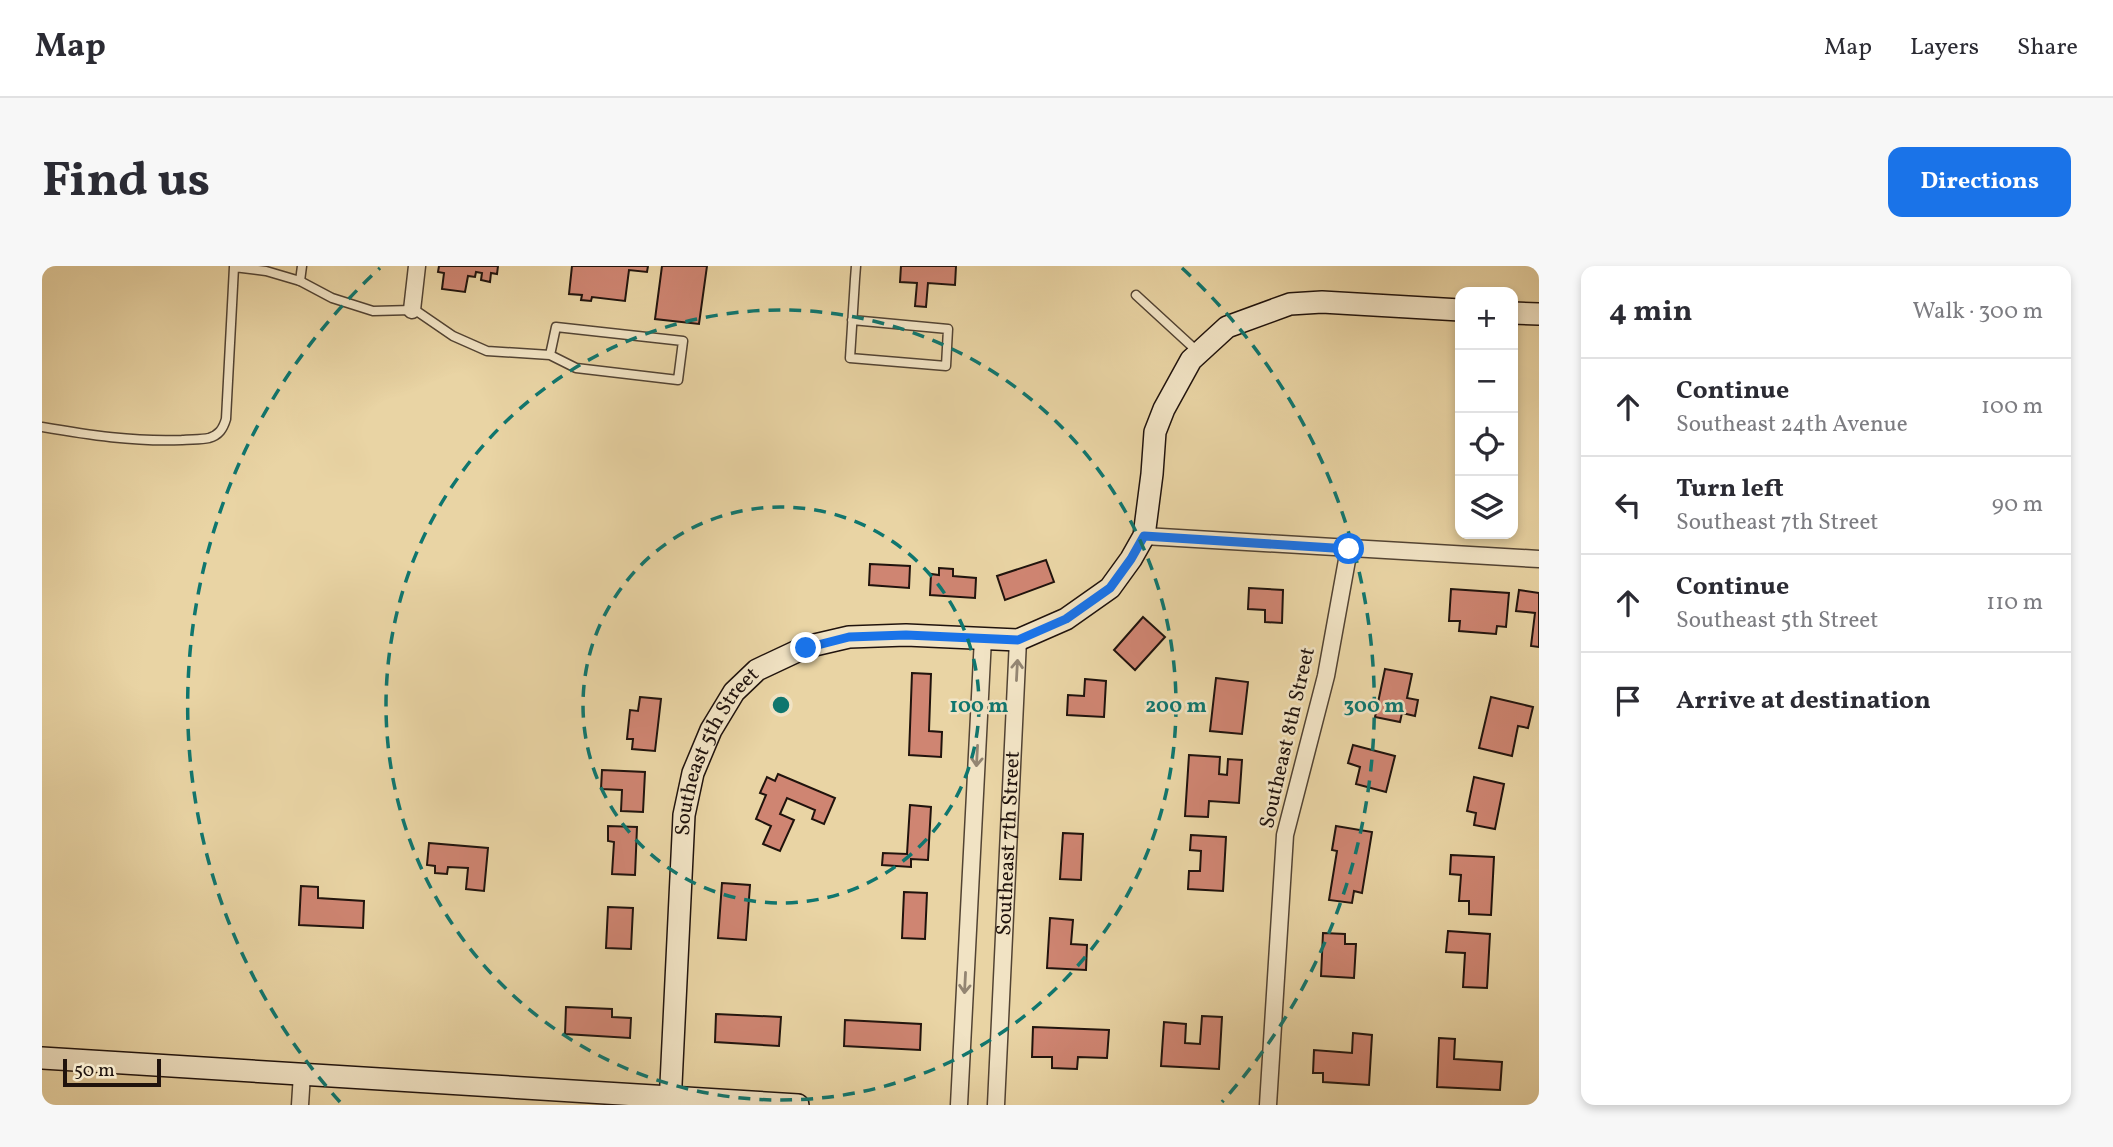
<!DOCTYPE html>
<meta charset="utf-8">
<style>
:root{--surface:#fff;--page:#f7f7f7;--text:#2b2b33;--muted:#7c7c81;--line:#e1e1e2;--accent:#1a73e8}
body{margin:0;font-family:Vollkorn,serif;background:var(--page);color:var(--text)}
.controls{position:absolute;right:21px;top:21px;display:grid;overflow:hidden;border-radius:14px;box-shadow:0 4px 10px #0003}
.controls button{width:63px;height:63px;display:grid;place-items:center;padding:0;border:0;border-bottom:2px solid var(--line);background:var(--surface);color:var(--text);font:35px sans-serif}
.scale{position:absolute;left:21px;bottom:18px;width:98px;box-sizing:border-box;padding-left:7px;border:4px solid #20130d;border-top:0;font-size:19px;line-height:24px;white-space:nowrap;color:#20130d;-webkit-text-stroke:5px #f1e3c4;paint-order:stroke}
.stop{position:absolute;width:21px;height:21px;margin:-16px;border:5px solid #1a73e8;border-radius:50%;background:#fff}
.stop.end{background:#1a73e8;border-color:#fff;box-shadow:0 2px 7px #0008}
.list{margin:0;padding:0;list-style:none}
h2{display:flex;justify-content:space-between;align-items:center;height:91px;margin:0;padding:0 28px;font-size:30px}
h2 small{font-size:23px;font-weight:400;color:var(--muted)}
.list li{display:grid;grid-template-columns:46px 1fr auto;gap:21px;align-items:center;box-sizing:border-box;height:98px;padding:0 28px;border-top:2px solid var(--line)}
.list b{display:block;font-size:26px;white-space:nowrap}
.list p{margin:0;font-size:23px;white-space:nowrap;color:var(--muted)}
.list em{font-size:23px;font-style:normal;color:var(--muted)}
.icon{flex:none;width:38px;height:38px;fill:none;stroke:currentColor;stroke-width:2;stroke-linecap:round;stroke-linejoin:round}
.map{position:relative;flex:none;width:1497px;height:839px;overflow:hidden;border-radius:14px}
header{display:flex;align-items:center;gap:42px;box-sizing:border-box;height:98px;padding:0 35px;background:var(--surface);border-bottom:2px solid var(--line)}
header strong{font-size:33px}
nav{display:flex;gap:38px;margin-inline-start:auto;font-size:24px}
.intro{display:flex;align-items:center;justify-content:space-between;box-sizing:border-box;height:168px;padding:0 42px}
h1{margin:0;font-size:49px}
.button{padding:18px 32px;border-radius:14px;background:var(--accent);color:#fff;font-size:24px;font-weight:700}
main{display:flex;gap:42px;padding:0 42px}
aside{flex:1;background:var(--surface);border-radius:14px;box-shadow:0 4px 10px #0003}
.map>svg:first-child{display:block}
</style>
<header>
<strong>Map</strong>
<nav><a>Map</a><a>Layers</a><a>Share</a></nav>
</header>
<div class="intro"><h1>Find us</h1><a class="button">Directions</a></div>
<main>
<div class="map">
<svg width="1497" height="839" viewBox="0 0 1497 839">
<rect width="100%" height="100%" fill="#e9d4a4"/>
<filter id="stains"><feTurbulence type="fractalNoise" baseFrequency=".00286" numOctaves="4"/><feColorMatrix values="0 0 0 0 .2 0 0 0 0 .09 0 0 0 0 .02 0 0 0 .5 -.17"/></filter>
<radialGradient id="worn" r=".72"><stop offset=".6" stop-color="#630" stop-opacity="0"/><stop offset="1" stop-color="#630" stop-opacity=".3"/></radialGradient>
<g fill="#cf8572" stroke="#20130d" stroke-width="2">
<path d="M397,0h59l-1,8 -6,-1 -1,9 -9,-2 1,-7 -6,-1 -1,5 -7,-1 -3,16 -23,-3 2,-16 -6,-1z"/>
<path d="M530,0h76l-1,6 -18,-2 -4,31 -33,-4 -1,4 -10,-1 1,-5 -13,-1z"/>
<path d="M620,0h45l-8,58 -44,-5z"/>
<path d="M859,0h55l-1,19 -27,-2 -2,24 -11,-1 2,-23 -17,-1z"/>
<path d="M1004,294l8,22 -49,18 -8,-24z"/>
<path d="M828,298l40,2 -1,22 -40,-3z"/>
<path d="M897,302l14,1v7l23,2 -1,20 -45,-3 1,-21 8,1z"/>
<path d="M1207,322l34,2 -1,33 -17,-1v-12l-17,-1z"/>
<path d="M1409,323l58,4 -3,34 -9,-1 -1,8 -37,-3 1,-10h-11z"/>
<path d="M1477,324l20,3v54l-8,-1 4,-33 -19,-2z"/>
<path d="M1101,351l22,20 -30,33 -21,-20z"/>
<path d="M1343,403l27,5 -5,24 11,2 -3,16 -13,-3 -2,9 -25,-5z"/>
<path d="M870,407l19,1 -2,57 13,1 -1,25 -32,-2z"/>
<path d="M1174,412l32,4 -6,52 -32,-3z"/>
<path d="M1043,413l21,2 -2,36 -37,-2 1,-20 16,1z"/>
<path d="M598,431l21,2 -6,52 -23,-2 1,-10h-6l3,-29 8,1z"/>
<path d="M1449,431l42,10 -5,21 -10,-2 -6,30 -33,-8z"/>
<path d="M1311,479l42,11 -9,36 -30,-8 4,-17 -12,-4z"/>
<path d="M1147,489l31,2 -1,17 8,1 1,-16 14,1 -3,43 -30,-2 -1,16 -23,-1z"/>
<path d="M560,504l43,2 -2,40 -22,-1 1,-21 -21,-1z"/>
<path d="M736,508l57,24 -11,26 -12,-5 3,-9 -28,-12 -7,16 14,6 -14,31 -17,-7 8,-18 -15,-7 10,-24 -6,-2 7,-16 8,4z"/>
<path d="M1432,511l30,7 -9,45 -21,-4 2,-12 -9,-2z"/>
<path d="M868,539l21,2 -3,53 -17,-1v8l-29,-2 1,-12 24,1z"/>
<path d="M566,560l29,1 -2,48 -23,-1 2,-32 -6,-1z"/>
<path d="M1294,560l36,6 -10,61 -8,-2 -2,12 -23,-3 8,-49 -5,-1z"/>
<path d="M1021,567l20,1 -2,46 -21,-1z"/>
<path d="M1149,569l35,2 -3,54 -35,-2 1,-18h11l1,-20 -11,-1z"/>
<path d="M387,577l59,5 -4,43 -18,-2 2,-21 -20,-1 -1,7 -12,-1v-7l-8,-1z"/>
<path d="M1409,589l43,2 -3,58 -22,-1v-13h-10l2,-26 -11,-1z"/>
<path d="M680,617l28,2 -4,55 -28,-2z"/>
<path d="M259,620l17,1v11l46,3 -1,27 -64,-3z"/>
<path d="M862,626l23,1 -2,46 -23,-1z"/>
<path d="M566,641l25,1 -2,41 -25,-1z"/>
<path d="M1008,652l23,2 -2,24 16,1 -1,25 -39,-2z"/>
<path d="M1406,665l42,3 -3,54 -24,-1 2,-34 -19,-1z"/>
<path d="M1281,667l22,1v10h11l-2,34 -33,-2z"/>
<path d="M524,741l46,2v8l19,1 -1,20 -65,-4z"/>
<path d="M674,748l65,3 -2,29 -64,-4z"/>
<path d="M1160,750l20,1 -3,52 -58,-3 3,-44 22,2 -1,19 15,1z"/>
<path d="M803,754l76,4 -1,26 -76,-4z"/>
<path d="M991,761l76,3 -2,28 -29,-1 -1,12 -25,-1v-11h-20z"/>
<path d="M1311,767l19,2 -3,50 -46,-3v-9h-10l1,-23 38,3z"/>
<path d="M1397,772l16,1 -1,20 48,3 -2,28 -63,-3z"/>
</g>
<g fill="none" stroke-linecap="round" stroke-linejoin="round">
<g stroke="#524333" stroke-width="11">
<g id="lane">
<path d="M258,15l2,-15"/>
<path d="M1094,29l61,56"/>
<path d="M810,54l96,9 -2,37 -96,-8 5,-79 1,-13"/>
<path d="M0,161c46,8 93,15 140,13 8,-1 19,0 27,-2 10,-3 14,-9 17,-19l8,-152 32,4 34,10 32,17 41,13 39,-1 6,2 35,24 34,15 63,4 26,13 102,12 5,-39 -127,-14 -6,28"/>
</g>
</g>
<g stroke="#524333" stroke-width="19">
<g id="street">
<path d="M370,44l5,-44"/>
<path d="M1102,270l395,23"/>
<path d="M258,839l2,-31"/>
<path d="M917,839l24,-467"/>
<path id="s1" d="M954,839l22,-465"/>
<path d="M1226,839l17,-270 41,-159 23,-127"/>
</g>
</g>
<g stroke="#20130d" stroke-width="24">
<g id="secondary">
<path d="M1471,47l26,1"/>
<path d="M0,792l756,47"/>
<path id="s2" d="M628,839l14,-290 9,-42 18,-43 23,-38 23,-22 49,-23 43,-10 57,-2 112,5 48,-21 44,-31 21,-29 13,-23 8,-62 3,-42 9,-23 27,-49 36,-33 63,-23 32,-2 138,8"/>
</g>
</g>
<use href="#lane" stroke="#f1e3c4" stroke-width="8"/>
<use href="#street" stroke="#f1e3c4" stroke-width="16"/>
<use href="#secondary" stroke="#f1e3c4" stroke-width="21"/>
</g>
<defs><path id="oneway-shaft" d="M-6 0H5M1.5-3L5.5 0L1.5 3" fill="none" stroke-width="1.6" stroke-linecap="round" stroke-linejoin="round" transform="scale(1.75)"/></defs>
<g stroke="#938572">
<use href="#oneway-shaft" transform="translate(975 404) rotate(-87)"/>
<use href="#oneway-shaft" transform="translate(935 490) rotate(93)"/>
<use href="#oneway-shaft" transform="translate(923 717) rotate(93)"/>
</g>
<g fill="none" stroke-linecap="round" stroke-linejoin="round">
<path stroke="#1a73e8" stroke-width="9" d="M764,382l43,-11 57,-2 112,5 48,-21 44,-31 21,-29 13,-23 205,13"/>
</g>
<g fill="none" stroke="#0f766e" stroke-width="3.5" stroke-dasharray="12 9">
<circle cx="739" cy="439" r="198"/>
<circle cx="739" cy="439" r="395"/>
<path d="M298 836A593 593 0 0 1 338 2M1140 2A593 593 0 0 1 1180 836"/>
</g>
<g text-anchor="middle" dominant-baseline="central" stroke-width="5" stroke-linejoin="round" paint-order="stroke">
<g font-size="21" fill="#20130d" stroke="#f1e3c4">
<text transform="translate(1246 472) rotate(-77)">Southeast 8th Street</text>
<text stroke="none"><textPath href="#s2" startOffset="362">Southeast 5th Street</textPath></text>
<text stroke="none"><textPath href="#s1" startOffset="262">Southeast 7th Street</textPath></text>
</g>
</g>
<circle cx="739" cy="439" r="10" fill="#0f766e" stroke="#f1e3c4" stroke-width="3.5"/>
<g font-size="21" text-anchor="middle" font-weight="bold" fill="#0f766e" stroke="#f1e3c4" stroke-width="5" stroke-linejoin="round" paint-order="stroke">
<text x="937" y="446">100 m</text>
<text x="1134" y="446">200 m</text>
<text x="1332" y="446">300 m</text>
</g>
<rect width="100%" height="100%" filter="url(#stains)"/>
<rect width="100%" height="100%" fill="url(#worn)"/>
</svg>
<div class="controls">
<button>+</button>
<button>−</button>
<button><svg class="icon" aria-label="locate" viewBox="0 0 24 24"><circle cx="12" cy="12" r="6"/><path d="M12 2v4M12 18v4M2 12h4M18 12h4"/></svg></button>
<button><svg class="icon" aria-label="layers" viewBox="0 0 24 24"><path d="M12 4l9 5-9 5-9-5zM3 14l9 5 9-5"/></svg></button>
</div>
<div class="scale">50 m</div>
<div class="stop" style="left:1307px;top:283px"></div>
<div class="stop end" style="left:764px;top:382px"></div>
</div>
<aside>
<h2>4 min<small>Walk · 300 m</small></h2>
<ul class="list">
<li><svg class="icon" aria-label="ahead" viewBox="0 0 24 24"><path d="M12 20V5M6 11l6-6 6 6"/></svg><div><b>Continue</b><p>Southeast 24th Avenue</p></div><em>100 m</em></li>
<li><svg class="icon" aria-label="left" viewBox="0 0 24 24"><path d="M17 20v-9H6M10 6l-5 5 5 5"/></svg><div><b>Turn left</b><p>Southeast 7th Street</p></div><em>90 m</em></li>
<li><svg class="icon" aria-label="ahead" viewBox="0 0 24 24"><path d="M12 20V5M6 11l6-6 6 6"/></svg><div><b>Continue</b><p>Southeast 5th Street</p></div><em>110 m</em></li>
<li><svg class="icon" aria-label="arrive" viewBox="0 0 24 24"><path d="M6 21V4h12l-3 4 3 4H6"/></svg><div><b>Arrive at destination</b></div></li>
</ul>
</aside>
</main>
